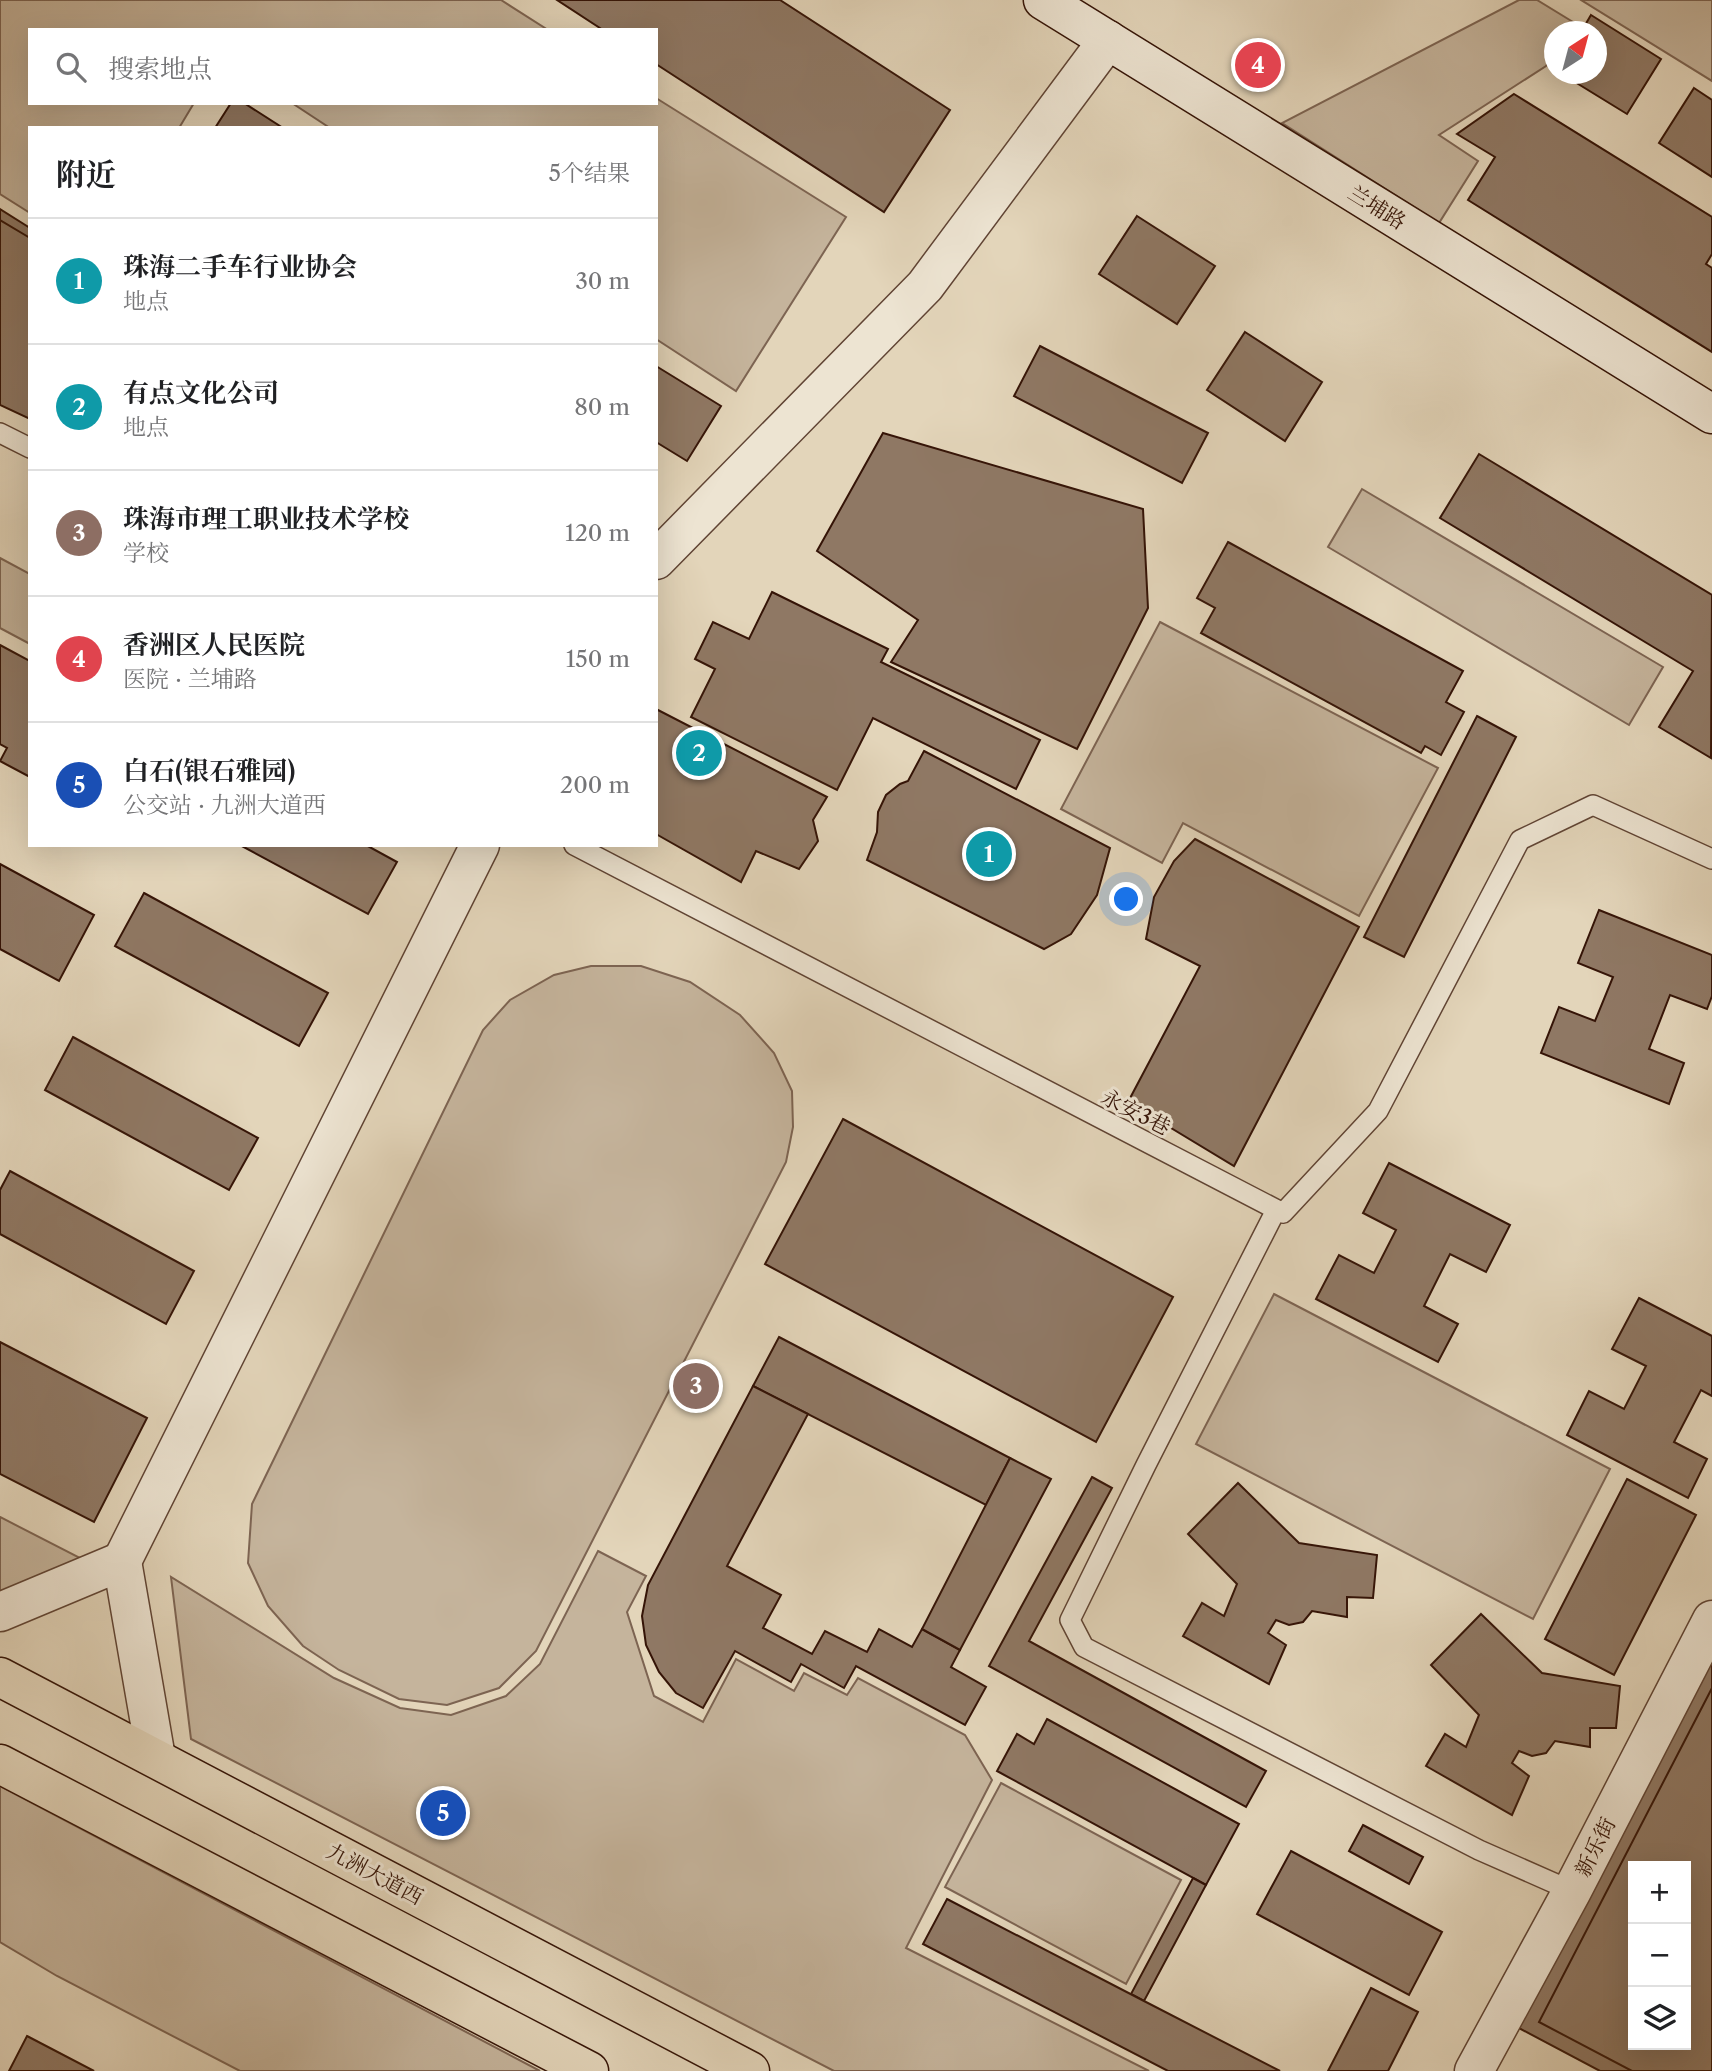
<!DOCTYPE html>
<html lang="zh">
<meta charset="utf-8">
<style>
:root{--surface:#fff;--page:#f2f2f2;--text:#202124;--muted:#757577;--line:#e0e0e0;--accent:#b45309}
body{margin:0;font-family:"Libre Caslon Text","Noto Serif SC",serif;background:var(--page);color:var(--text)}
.controls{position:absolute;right:21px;bottom:21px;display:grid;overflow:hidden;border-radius:0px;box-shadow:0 7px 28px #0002}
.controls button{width:63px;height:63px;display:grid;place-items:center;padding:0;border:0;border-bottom:2px solid var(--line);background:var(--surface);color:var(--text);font:35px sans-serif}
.compass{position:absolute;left:1544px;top:21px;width:63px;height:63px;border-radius:50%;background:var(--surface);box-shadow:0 7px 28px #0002;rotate:36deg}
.you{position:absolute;left:1127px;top:900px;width:24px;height:24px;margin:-18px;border:5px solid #fff;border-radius:50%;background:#1a73e8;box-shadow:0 0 0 10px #1a73e833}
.badge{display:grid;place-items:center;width:46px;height:46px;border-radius:50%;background:var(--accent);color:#fff;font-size:23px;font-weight:700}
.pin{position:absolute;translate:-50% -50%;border:4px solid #fff;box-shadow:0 2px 7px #0006}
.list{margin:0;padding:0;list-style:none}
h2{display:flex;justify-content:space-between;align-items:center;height:91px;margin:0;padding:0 28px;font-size:30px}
h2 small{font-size:23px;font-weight:400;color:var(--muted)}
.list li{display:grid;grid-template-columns:46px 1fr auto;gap:21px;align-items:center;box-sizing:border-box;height:126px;padding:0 28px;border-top:2px solid var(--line)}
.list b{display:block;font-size:26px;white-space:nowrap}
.list p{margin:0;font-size:23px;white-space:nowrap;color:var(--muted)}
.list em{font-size:23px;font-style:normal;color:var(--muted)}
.icon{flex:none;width:38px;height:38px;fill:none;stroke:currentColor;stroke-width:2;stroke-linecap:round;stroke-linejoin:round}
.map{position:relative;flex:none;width:1712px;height:2071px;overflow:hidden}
.search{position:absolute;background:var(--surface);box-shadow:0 7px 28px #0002;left:28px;top:28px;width:630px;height:77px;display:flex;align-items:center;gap:18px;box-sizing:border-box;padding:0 24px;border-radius:0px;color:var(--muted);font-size:26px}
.panel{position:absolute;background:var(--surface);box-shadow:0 7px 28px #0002;left:28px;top:126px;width:630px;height:721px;border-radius:0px}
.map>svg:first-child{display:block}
</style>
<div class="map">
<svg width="1712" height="2071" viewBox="0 0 1712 2071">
<rect width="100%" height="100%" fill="#e3d5ba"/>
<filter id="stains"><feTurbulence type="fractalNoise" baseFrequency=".00286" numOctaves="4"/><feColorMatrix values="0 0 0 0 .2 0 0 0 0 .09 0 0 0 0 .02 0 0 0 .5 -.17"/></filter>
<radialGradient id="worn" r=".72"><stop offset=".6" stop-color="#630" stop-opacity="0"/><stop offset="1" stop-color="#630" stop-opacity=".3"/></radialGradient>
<g fill="#c5b49c" stroke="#7d6452" stroke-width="2">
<path d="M0,0h501l47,30h-518v73h164l-15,25h-149v85l-30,-19z"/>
<path d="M1519,0h18l36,22 -6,9 -13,1v21l-8,13 -107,69 39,26 -39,62 -157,-100z"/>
<path d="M1581,0h131v81z"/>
<path d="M656,98l190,119 -110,174 -80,-52v-211h-326l-38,-25h364z"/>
<path d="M1362,489l301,178 -34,58 -301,-178z"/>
<path d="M0,558l30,16v70l-30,-16z"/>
<path d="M1160,622l278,146 -79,148 -176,-93 -21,40 -101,-54z"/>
<path d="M591,966h50l49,16 50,33 34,38 18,38 1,36 -7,35 -250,489 -37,37 -52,17 -48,-6 -60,-29 -36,-24 -35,-40 -20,-43 4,-59 231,-474 27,-30 44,-25z"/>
<path d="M1274,1294l336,175 -77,150 -337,-175z"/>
<path d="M0,1517l86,44 -86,31z"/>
<path d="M598,1551l48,25 -19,36 27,84 49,26 33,-63 58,32 10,-18 43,22 11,-17 107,57 27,45 -86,168 243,123h-315l-643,-332 -20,-162 163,101 66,30 51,7 55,-19 34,-32z"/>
<path d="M1001,1783l180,97 -55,104 -181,-97z"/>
<path d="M0,1786l540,285h-300l-183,-95 -57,-34z"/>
</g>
<g fill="#8f7864" stroke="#351407" stroke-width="2" fill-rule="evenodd">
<path d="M557,0h223l170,110 -66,102 -228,-148v-34h-53z"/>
<path d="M1591,15l70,44 -34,55 -65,-40h34v-42h-15z"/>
<path d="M1694,88l18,12v77l-53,-34z"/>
<path d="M1514,94l198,123v37l-6,10 6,4v84l-244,-152 27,-43 -38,-23z"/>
<path d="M231,103h13l39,25h-68z"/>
<path d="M0,209l30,19v76l-16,25 13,9 -27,44z"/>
<path d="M1137,216l78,50 -38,58 -78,-50z"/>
<path d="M0,220l30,18v181l-30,-14z"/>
<path d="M1245,332l77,50 -37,59 -78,-51z"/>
<path d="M1040,346l168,87 -26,50 -168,-87z"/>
<path d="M656,366l65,40 -34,55 -31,-19z"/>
<path d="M883,433l260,76 5,99 -71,141 -186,-87 27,-42 -101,-69z"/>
<path d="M1479,454l233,141 -1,163 -52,-31 34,-56 -253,-153z"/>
<path d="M1228,542l235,129 -17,31 18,10 -23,43 -16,-9 -4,7 -220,-120 14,-25 -18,-10z"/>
<path d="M772,592l116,57 -7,13 159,78 -24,49 -143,-71 -36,72 -146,-73 24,-48 -20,-10 18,-37 36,17z"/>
<path d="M0,645l30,16v116l-30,-16 7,-13 -7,-4z"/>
<path d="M656,709l171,88 -14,23 5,21 -19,28 -43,-18 -15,31 -85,-48z"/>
<path d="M1477,716l39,21 -112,220 -40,-20z"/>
<path d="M924,751l186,97 -13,47 -26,39 -27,15 -177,-89 10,-28 1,-20 8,-17 14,-11 8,-3z"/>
<path d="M1195,839l164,88 -125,239 -106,-64 72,-136 -54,-27 8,-42 20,-36z"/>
<path d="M240,845h126l31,17 -29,52z"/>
<path d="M0,864l94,51 -35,66 -59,-32z"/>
<path d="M144,893l184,100 -29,53 -184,-100z"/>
<path d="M1599,910l113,45v41l-5,13 -37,-14 -21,54 35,14 -15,41 -128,-51 18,-46 36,14 18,-44 -35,-14z"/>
<path d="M73,1037l185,101 -29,52 -184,-100z"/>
<path d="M843,1119l330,178 -77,145 -331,-178z"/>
<path d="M1389,1163l121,62 -24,47 -36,-18 -26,52 34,18 -20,38 -122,-63 23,-44 35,18 22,-43 -33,-17z"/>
<path d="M10,1171l184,100 -28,53 -166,-90v-44z"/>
<path d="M1639,1298l73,38v60l-11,-6 -27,52 33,17 -19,39 -121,-63 22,-44 35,18 22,-43 -34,-17z"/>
<path d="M779,1337l231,121 -24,47 -233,-119z"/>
<path d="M0,1342l147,76 -53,104 -94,-48z"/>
<path d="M753,1386l55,28 -81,152 54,29 -18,33 49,26 13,-23 42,21 12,-23 33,18 10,-18 38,21 -9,17 35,20 -21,38 -109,-59 -12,22 -43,-24 -10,18 -56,-31 -32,57 -27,-15 -17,-21 -13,-27 -4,-29 6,-31z"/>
<path d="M1010,1458l41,21 -91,171 -38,-21z"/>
<path d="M1092,1477l20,11 -83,153 237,130 -20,36 -257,-141z"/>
<path d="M1627,1479l69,36 -82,160 -69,-36z"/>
<path d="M1238,1483l61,60 78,12 -4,43 -26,-1v20l-35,-6 -9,11 -14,3 -13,-5 -8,13 18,12 -17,39 -86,-48 19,-33 22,13 13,-32 -49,-50z"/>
<path d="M1481,1614l61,59 78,13 -4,42h-26v19l-35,-6 -9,12 -14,3 -13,-5 -7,12 17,13 -17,39 -86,-49 19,-32 21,13 13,-32 -48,-50z"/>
<path d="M1712,1655v416h-112l-83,-44zM1633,1866h53v179h-53z"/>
<path d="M1712,1688v383h-80l-93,-49zM1633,1866h53v179h-53z"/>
<path d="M1047,1719l192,105 -33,61 -209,-114 20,-37 17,10z"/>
<path d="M1363,1825l60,32 -14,27 -60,-33z"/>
<path d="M1291,1851l151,81 -33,63 -152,-81z"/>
<path d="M1193,1878l13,7 -62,116 -13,-7z"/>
<path d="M947,1899l197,102 136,70h-112l-245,-127z"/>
<path d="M1371,1988l47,24 -30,59h-60z"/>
<path d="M27,2036l67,35h-85z"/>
</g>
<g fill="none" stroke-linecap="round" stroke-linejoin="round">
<g stroke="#604434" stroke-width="22">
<g id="lane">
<path d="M0,433l30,15"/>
<path d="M574,845l709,368 95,-102 142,-271 73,-35 119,54"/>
<path d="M1276,1210l-130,255 -76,155 14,27 395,203 93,41"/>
</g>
</g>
<g stroke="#604434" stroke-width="41">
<g id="street">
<path d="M656,560l269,-274 183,-246"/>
<path d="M122,1561l358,-716"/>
<path d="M0,1612l122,-51 34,197"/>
<path d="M1474,2071l98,-180 140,-271"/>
</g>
</g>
<g stroke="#351407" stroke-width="41">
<path id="secondary" d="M1043,0l669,414"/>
</g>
<g stroke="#351407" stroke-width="41">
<g id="primary">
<path d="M0,1677l750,394"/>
<path d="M0,1764l589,307"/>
</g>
</g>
<use href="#lane" stroke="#ede4d2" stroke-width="19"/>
<use href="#street" stroke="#ede4d2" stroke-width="38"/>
<use href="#secondary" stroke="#ede4d2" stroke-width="38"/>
<use href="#primary" stroke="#e3d5ba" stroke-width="38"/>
</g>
<g text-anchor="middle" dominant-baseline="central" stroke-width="6" stroke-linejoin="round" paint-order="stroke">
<g font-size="21" fill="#351407" stroke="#ede4d2">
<text transform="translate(1377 207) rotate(32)">兰埔路</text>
<text transform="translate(1136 1112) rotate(27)">永安3巷</text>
<text transform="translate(1595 1847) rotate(-63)">新乐街</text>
<text transform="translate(375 1874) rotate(28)">九洲大道西</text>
</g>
</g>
<rect width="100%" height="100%" filter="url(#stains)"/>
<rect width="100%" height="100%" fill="url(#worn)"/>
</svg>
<div class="controls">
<button>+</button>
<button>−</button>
<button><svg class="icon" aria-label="layers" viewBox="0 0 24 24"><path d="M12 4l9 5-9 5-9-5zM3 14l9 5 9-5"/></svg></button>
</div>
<svg class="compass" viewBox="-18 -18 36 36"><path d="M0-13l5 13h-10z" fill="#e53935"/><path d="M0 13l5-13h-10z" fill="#757577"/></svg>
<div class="you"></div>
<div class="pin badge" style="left:989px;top:854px;background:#0f9aa8">1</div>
<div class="pin badge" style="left:699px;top:753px;background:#0f9aa8">2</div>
<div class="pin badge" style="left:696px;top:1386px;background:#8d6e63">3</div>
<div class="pin badge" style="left:1258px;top:65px;background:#e0444e">4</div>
<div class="pin badge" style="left:443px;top:1813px;background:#1a4fb4">5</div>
<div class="search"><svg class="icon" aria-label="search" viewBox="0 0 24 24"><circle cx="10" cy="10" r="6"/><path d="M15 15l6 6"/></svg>搜索地点</div>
<section class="panel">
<h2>附近<small>5个结果</small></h2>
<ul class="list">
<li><span class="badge" style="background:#0f9aa8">1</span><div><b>珠海二手车行业协会</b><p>地点</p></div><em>30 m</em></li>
<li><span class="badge" style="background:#0f9aa8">2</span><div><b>有点文化公司</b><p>地点</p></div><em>80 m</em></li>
<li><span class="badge" style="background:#8d6e63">3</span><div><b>珠海市理工职业技术学校</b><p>学校</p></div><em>120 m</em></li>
<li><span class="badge" style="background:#e0444e">4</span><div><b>香洲区人民医院</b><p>医院 · 兰埔路</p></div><em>150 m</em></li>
<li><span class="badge" style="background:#1a4fb4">5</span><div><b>白石(银石雅园)</b><p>公交站 · 九洲大道西</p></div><em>200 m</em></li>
</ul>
</section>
</div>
